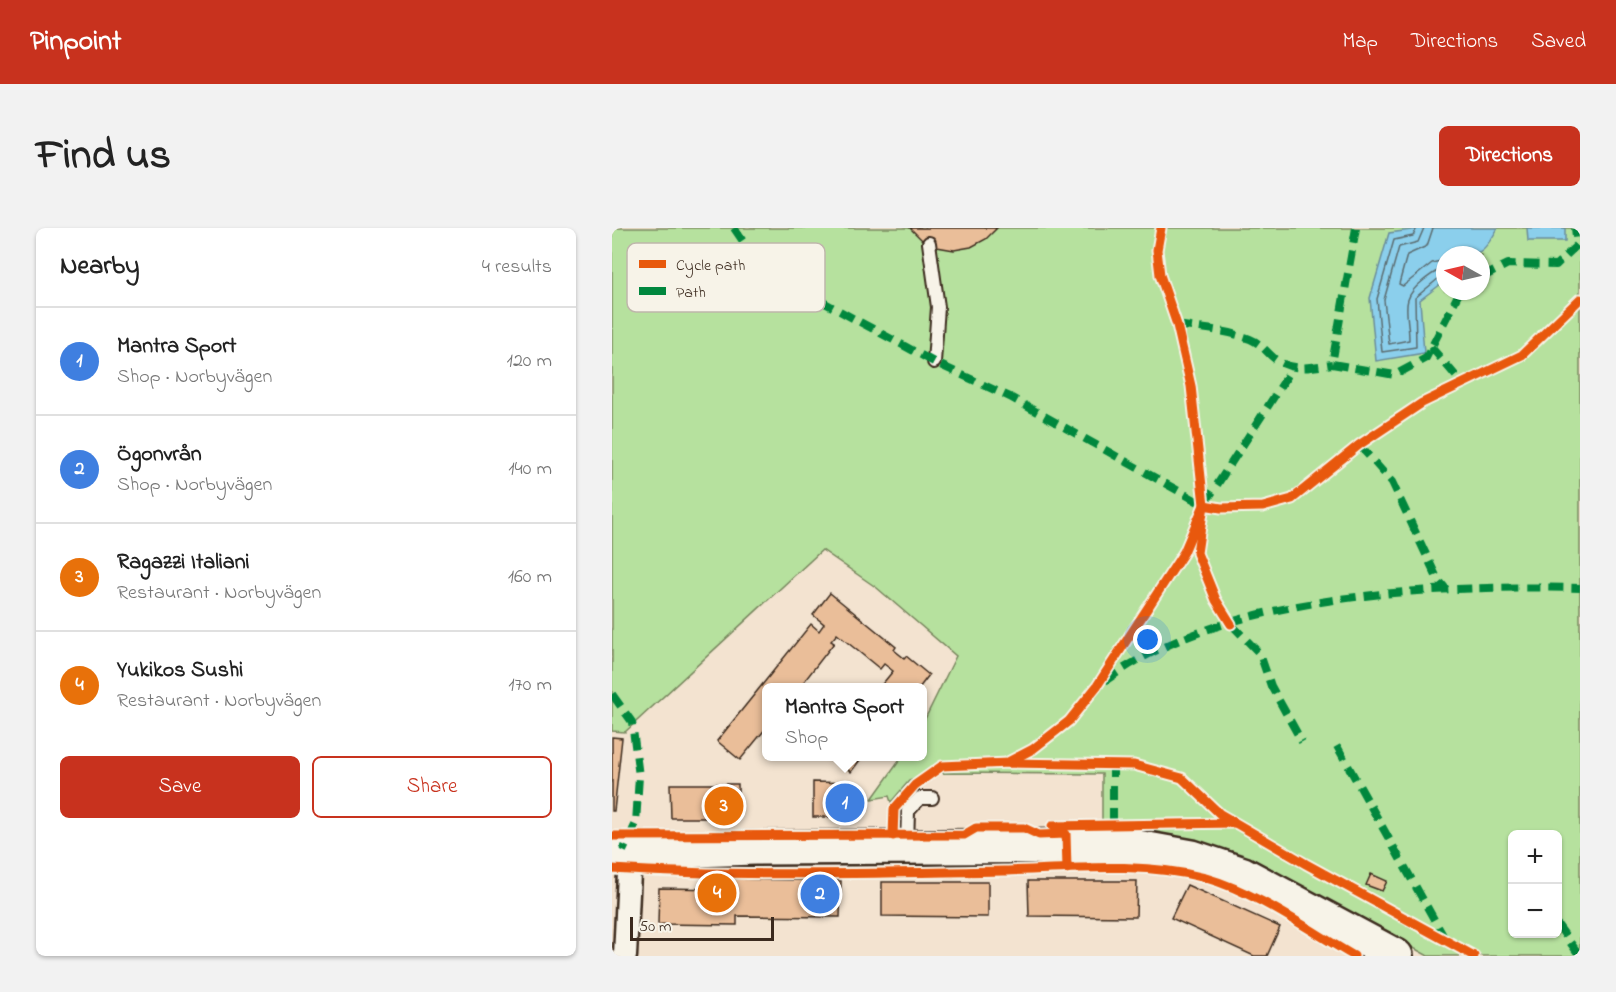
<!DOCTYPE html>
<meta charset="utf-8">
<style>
:root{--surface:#fff;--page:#f2f2f2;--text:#222;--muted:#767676;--line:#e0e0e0;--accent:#c8321e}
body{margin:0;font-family:"Indie Flower",sans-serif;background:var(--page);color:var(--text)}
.controls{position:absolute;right:18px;bottom:18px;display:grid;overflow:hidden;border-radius:9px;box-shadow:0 2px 4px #0004}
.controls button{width:54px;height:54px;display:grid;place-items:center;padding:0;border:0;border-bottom:2px solid var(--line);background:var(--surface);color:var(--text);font:30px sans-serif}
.compass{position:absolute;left:824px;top:18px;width:54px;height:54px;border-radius:50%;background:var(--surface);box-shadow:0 2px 4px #0004;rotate:278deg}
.scale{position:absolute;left:18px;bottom:15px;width:144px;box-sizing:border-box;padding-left:6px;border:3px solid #3b2a1e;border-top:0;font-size:16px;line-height:21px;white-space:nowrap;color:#3b2a1e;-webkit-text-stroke:4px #f7f3e8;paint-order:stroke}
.you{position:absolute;left:536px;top:412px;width:21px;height:21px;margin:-15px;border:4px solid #fff;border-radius:50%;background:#1a73e8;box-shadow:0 0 0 9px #1a73e833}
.badge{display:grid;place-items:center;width:39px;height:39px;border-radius:50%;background:var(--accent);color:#fff;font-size:20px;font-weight:700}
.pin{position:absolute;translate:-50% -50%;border:3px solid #fff;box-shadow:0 2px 6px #0006}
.popup{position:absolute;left:150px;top:455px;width:165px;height:78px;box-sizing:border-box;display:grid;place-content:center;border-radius:9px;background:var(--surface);filter:drop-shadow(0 2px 4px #0005);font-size:20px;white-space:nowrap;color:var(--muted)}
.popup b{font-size:22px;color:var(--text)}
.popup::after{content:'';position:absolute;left:50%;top:100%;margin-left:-12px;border:12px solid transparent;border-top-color:var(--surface)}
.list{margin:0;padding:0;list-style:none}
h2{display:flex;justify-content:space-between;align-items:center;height:78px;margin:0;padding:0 24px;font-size:26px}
h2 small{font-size:20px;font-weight:400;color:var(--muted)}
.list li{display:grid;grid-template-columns:39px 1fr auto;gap:18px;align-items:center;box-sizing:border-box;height:108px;padding:0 24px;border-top:2px solid var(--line)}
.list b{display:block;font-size:22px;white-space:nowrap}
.list p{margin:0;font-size:20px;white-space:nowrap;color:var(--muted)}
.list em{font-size:20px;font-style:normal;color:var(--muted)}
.actions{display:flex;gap:12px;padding:18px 24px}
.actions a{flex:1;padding:14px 0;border:2px solid var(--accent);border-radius:9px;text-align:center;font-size:21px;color:var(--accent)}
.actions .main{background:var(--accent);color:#fff}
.map{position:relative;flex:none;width:968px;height:728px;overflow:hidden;border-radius:9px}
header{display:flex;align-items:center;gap:36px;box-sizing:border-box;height:84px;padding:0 30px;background:var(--accent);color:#fff}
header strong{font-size:28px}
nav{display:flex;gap:33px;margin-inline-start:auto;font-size:21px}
.intro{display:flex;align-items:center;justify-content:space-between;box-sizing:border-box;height:144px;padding:0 36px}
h1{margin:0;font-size:42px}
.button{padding:15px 27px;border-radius:9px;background:var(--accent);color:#fff;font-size:21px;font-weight:700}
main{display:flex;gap:36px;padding:0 36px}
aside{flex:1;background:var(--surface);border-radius:9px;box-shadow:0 2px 4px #0004}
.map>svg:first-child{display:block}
</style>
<header>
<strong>Pinpoint</strong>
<nav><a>Map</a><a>Directions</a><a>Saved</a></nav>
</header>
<div class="intro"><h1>Find us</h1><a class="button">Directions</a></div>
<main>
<aside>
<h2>Nearby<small>4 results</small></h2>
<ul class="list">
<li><span class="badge" style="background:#3f7fe0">1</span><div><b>Mantra Sport</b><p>Shop · Norbyvägen</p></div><em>120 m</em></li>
<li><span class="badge" style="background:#3f7fe0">2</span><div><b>Ögonvrån</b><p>Shop · Norbyvägen</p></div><em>140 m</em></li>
<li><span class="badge" style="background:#e8710a">3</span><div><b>Ragazzi Italiani</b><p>Restaurant · Norbyvägen</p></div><em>160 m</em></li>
<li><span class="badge" style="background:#e8710a">4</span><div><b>Yukikos Sushi</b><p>Restaurant · Norbyvägen</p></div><em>170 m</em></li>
</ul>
<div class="actions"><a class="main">Save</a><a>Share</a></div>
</aside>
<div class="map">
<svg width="968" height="728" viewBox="0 0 968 728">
<rect width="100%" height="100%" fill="#f3e3d0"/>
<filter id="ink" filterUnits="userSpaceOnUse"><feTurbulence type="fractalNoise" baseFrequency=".0167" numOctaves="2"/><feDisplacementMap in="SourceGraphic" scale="12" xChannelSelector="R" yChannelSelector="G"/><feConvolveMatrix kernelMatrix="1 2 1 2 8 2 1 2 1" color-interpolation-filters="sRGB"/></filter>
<g filter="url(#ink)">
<path fill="#b6e19e" stroke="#78865e" stroke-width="1.5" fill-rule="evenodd" d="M0,0h968v728h-152l-65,-36 -289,-87 -2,-8 34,-1 -4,-2v-48l-170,-1 -23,8 -18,21 -2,-6 -17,3 30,-42 21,-1v-33l33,-67 -79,-68 -55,-38 -197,182 -13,-1zM833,27h36v36h-36zM900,606h45v100h-45z"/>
<g fill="#8bcfec" stroke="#6b8d9a" stroke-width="1.5">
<path d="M814,0h72c-17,30 -20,27 -53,27v26l-25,19 4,53 -48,8 -6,-63 19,-65z"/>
<path d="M915,0h38v13h-37z"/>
</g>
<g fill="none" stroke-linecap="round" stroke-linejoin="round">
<g stroke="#5b6c70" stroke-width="1.5">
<path d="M805,0l-4,8 -19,4 -17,59 5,53 34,-5 -1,-49 24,-20 6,-1"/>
<path d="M812,0l-6,14 -19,5 -15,53 5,44 20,-4c0,-29 -11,-40 15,-60 7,-5 12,-10 21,-11"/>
<path d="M821,0l-6,18 -20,9 -8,29 4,2 29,-23 13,-3"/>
</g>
</g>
<g fill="#eabe99" stroke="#3b2a1e" stroke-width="1.5">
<path d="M298,0h87l-11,11 -15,8 -17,3 -17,-3 -15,-7z"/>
<path d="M218,365l66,54 -2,3 10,8 2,-2 23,19 -10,13h-40l14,-17 -9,-7 -4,5 -43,-35 -6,7 3,2 -35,45h-32v39l-27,33 -23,-19 94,-117 8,7 5,-7 -11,-9z"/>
<path d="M0,509l10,1 -8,73h-2z"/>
<path d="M219,528h32l-12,16z"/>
<path d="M201,554l41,1v34h-41z"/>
<path d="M58,556h68v34h-67z"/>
<path d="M759,646l16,7 -5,10 -16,-6z"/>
<path d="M116,651l113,2 -1,36 -103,-1v9l-79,-1 1,-36 69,1z"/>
<path d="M416,653h109l-1,36 -107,-1z"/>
<path d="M270,654h106v35l-106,-1z"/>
<path d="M575,657l93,42 -13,29h-13l-83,-38z"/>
</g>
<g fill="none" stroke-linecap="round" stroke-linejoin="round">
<g stroke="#3b2a1e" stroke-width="16">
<g id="lane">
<path d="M317,15l9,64 -4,55"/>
<path d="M295,617l1,-34 12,-13h12"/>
</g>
</g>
<g stroke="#3b2a1e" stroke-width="27">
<path id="street" d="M13,728l5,-104"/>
</g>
<g stroke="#3b2a1e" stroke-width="38">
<path id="secondary" d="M0,622l18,2 125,-4 376,-2 61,11 51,17 153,82"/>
</g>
<use href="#lane" stroke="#f7f3e8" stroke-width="12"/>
<use href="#street" stroke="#f7f3e8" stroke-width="22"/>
<use href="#secondary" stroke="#f7f3e8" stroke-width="33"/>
<g stroke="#00873e" stroke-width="8" stroke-dasharray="15 8" stroke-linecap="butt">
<path d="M122,0l28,41 172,93 76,35 194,108 88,-136"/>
<path d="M744,0l-24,136 63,11 31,-17 34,-67"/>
<path d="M869,50l27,-14 48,1 21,-20 -2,-17"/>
<path d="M565,97c25,4 50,5 73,14 12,5 15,12 25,20 18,13 36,8 57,5"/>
<path d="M819,119l31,36"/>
<path d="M747,217l33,37 45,96 9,11"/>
<path d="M619,396l29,30 11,32 31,56"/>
<path d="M493,453c123,-89 328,-96 475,-93"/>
<path d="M0,466l20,28 7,54 -3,47 -13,28"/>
<path d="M725,518l108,193"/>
<path d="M501,595v-58"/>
<path d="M945,696l23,32"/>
</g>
<g stroke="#f7f3e8" stroke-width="13">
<g id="cycleway">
<path d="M619,396l-15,-24 -19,-47 7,-48 17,3 42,-1 29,-8 67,-54 63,-42 100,-48 58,-56"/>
<path d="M396,534l25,-13 36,-28 28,-35 87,-134 20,-47 -13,-119 -14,-61 -17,-50 -3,-25 4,-22"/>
<path d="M440,598l182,-3"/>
<path d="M0,608l352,-1 12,-7h48l15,7 27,-1 1,35"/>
<path d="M281,608l1,-27 21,-24 27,-19 66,-3 126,2 48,13 38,36 86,50 168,92"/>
<path d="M0,641c129,8 261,4 391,2 66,-2 138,-10 203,7 50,14 103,52 148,78"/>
</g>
</g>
<use href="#cycleway" stroke="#e8590c" stroke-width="9"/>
</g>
</g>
<rect x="15" y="15" width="198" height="69" rx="9" fill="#f7f3e8" stroke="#bfb7ab" stroke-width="1.5"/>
<rect x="27" y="32" width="27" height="8" fill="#e8590c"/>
<rect x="27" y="59" width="27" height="8" fill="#00873e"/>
<g font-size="16" fill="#3b2a1e">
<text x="64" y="42">Cycle path</text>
<text x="64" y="69">Path</text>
</g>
</svg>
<div class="controls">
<button>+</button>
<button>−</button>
</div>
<svg class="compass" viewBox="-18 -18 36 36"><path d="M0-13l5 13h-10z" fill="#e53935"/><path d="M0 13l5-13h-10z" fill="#767676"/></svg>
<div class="scale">50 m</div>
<div class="you"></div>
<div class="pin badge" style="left:233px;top:575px;background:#3f7fe0">1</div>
<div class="popup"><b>Mantra Sport</b>Shop</div>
<div class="pin badge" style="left:208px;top:666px;background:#3f7fe0">2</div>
<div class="pin badge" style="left:112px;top:578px;background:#e8710a">3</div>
<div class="pin badge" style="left:105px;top:665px;background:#e8710a">4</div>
</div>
</main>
